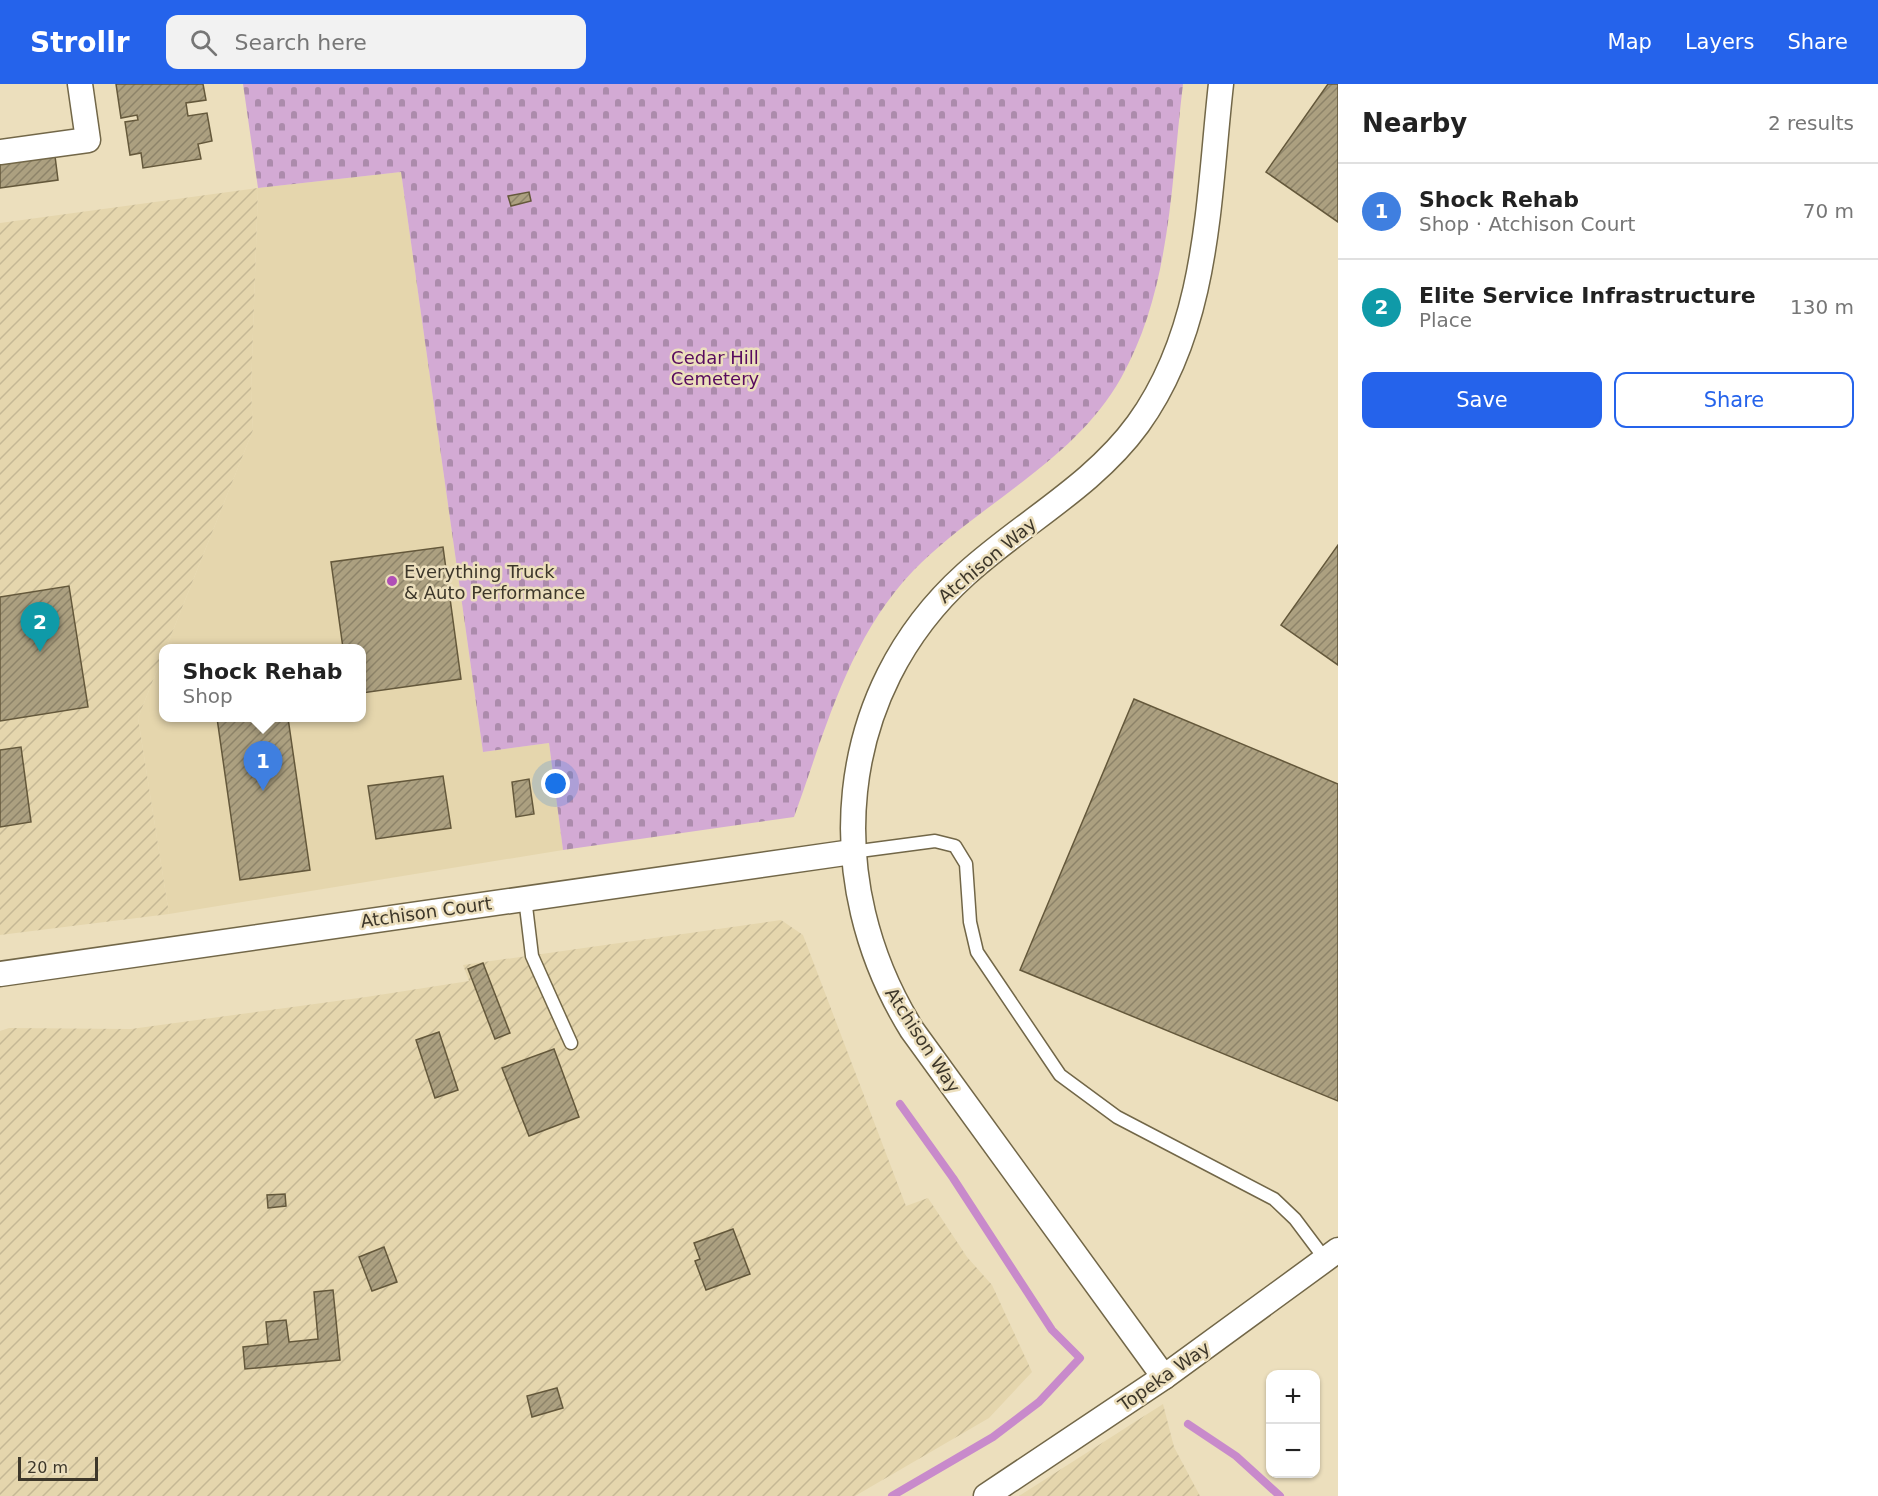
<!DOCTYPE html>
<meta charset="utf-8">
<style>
:root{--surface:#fff;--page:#f2f2f2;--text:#222;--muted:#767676;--line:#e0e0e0;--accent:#2563eb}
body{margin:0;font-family:"DejaVu Sans",sans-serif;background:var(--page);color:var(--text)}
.controls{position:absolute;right:18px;bottom:18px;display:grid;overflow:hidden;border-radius:12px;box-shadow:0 2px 4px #0004}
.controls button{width:54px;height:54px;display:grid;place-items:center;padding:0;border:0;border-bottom:2px solid var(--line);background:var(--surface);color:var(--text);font:30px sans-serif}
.scale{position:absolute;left:18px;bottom:15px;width:80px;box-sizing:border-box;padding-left:6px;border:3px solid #3d372a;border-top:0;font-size:16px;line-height:21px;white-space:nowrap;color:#3d372a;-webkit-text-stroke:4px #ecdfbd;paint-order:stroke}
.you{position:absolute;left:556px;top:700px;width:21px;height:21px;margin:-15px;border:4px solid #fff;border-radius:50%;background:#1a73e8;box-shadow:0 0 0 9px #1a73e833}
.badge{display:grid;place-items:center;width:39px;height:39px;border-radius:50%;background:var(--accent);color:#fff;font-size:20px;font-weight:700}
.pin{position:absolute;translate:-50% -50px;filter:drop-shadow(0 2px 3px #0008)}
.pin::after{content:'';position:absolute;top:32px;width:21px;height:18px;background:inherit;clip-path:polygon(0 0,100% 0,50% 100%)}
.popup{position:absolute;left:159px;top:560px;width:207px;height:78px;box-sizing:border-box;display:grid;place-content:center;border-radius:12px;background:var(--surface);filter:drop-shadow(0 2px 4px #0005);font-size:20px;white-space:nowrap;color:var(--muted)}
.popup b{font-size:22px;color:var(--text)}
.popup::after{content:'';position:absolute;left:50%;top:100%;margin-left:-12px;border:12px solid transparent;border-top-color:var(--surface)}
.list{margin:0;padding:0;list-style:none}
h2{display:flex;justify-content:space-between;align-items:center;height:78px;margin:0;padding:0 24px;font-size:26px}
h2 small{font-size:20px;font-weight:400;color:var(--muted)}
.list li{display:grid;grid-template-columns:39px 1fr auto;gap:18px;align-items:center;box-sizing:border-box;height:96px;padding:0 24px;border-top:2px solid var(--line)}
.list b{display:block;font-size:22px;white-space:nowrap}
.list p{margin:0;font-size:20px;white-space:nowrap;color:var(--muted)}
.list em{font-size:20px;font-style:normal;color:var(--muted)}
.actions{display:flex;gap:12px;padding:18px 24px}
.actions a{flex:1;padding:14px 0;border:2px solid var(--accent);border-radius:12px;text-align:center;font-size:21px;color:var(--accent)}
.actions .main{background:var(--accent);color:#fff}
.icon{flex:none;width:33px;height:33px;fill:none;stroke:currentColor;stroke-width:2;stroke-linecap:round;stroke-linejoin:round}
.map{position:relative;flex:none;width:1338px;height:1412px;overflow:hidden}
header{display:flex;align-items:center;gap:36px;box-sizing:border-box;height:84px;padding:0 30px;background:var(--accent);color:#fff}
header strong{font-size:28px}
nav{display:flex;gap:33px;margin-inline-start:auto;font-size:21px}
.search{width:420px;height:54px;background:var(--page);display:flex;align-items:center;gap:15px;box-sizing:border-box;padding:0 21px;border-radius:12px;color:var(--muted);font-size:22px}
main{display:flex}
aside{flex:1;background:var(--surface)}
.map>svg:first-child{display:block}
</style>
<header>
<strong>Strollr</strong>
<div class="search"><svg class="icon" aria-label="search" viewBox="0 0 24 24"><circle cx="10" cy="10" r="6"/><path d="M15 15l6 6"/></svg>Search here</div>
<nav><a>Map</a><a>Layers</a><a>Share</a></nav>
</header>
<main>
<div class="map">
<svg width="1338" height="1412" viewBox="0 0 1338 1412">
<defs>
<pattern id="industrial-furrows" width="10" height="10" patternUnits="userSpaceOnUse" patternTransform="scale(1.5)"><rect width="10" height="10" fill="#e5d6ad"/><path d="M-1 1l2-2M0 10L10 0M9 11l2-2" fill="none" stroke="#c5b895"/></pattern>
<pattern id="cemetery-stones" width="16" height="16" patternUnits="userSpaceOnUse" patternTransform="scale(1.5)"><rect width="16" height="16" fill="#d3aad4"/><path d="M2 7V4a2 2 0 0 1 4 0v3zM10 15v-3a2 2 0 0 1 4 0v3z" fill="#ac8bac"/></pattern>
<pattern id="building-hatch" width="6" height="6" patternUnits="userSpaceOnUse" patternTransform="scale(1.5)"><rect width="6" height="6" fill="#aca080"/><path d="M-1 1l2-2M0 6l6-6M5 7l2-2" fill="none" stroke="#8d8369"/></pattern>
</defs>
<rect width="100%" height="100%" fill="#ecdfbd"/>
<path fill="#e5d6ad" d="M401,88l82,580 66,-9 14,107 -394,64 -31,-196 26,-65v65h198v-70h-196l87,-218 -2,-40 7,-202z"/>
<g fill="url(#industrial-furrows)">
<path d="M258,104l-7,202 2,40 -115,288 31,196 -169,21v-712z"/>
<path d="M781,836l22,15 103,271 22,-8 39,59 25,28 40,87 -43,46 -134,78h-855v-465l9,-3 122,1 235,-32 103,-16 -6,-16z"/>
<path d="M1163,1320l11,43 26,49h-181z"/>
</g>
<path fill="url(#cemetery-stones)" d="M243,0h940c-12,99 -12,205 -62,294 -47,84 -143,126 -208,193 -65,68 -88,161 -119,246l-231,33 -14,-107 -66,9 -82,-580 -143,16z"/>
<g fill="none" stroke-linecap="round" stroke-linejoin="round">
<g stroke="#c88acb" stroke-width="8">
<path d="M1188,1340l48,32 44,40"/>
<path d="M892,1412l101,-59 46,-35 41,-44 -28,-28 -99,-152 -53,-74"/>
</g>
</g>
<g fill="url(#building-hatch)" stroke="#64583b" stroke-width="1.5">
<path d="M116,0h87l3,16 -20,3 2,13 19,-3 5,28 -14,3 3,15 -58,9 -2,-15 -11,2 -5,-33 13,-2 -1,-5 -16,3z"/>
<path d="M1328,0h10v138l-72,-50z"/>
<path d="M55,72l3,24 -58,8v-25z"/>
<path d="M529,108l2,9 -20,5 -3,-10z"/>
<path d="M1338,461v120l-57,-40z"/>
<path d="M443,463l18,132 -99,14v-45h-19l-12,-86z"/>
<path d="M69,502l19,121 -88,14v-124z"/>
<path d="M1134,615l204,85v317l-318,-131z"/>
<path d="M217,634h71l22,152 -70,10z"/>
<path d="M21,663l10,75 -31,5v-77z"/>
<path d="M443,692l8,52 -75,11 -8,-53z"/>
<path d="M529,695l5,35 -18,3 -4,-35z"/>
<path d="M483,879l27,70 -15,6 -27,-70z"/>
<path d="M439,948l19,58 -23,8 -19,-58z"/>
<path d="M554,965l25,68 -50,19 -27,-68z"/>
<path d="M285,1110l1,12 -18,2 -1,-13z"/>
<path d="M733,1145l17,45 -44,16 -11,-29 5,-2 -6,-16z"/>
<path d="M384,1163l13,35 -25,9 -13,-34z"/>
<path d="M333,1206l7,70 -95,9 -2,-22 25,-3 -2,-22 20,-2 3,22 29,-3 -4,-47z"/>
<path d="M557,1304l6,20 -31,9 -5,-21z"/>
</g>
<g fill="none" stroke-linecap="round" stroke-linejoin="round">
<g stroke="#726748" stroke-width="15">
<g id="service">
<path d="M852,768l83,-11 20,5 11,18 4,58 7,30 83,123 57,42 157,82 21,20 30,40"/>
<path d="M525,814l7,58 39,87"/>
</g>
</g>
<g stroke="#726748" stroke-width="27">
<g id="minor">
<path d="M0,68l88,-12 -8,-56"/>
<path d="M0,890l852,-122"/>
<path d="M1164,1293l-252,-347c-92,-148 -78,-337 54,-456 56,-51 127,-88 172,-150 71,-98 70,-225 83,-340"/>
<path d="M986,1412l178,-119 174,-127"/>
</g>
</g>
<use href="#service" stroke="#fff" stroke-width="12"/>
<use href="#minor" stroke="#fff" stroke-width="24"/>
</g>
<circle fill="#b04fb7" stroke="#ecdfbd" stroke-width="2" cx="392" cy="497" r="6"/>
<g text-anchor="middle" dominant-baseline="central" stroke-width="5" stroke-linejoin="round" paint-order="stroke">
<g font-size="18" fill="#580b5e" stroke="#ecdfbd">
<text x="715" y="273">Cedar Hill<tspan x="715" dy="21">Cemetery</tspan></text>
</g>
<g font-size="18" fill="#3d372a" stroke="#ecdfbd">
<text transform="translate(987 476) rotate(-40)">Atchison Way</text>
<text transform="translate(426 828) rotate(-8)">Atchison Court</text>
<text transform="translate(923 956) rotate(57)">Atchison Way</text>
<text transform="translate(1164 1292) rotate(-35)">Topeka Way</text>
</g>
<g font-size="18" fill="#3d372a" stroke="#ecdfbd" text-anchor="start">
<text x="404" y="487">Everything Truck<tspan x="404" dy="21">&amp; Auto Performance</tspan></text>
</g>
</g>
</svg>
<div class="controls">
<button>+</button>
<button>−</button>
</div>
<div class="scale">20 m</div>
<div class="you"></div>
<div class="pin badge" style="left:263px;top:707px;background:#3f7fe0">1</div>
<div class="popup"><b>Shock Rehab</b>Shop</div>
<div class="pin badge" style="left:40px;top:568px;background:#0f9aa8">2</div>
</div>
<aside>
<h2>Nearby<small>2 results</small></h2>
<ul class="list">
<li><span class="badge" style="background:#3f7fe0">1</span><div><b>Shock Rehab</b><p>Shop · Atchison Court</p></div><em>70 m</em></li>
<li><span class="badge" style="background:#0f9aa8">2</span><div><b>Elite Service Infrastructure</b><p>Place</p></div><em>130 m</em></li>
</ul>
<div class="actions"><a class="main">Save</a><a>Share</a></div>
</aside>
</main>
